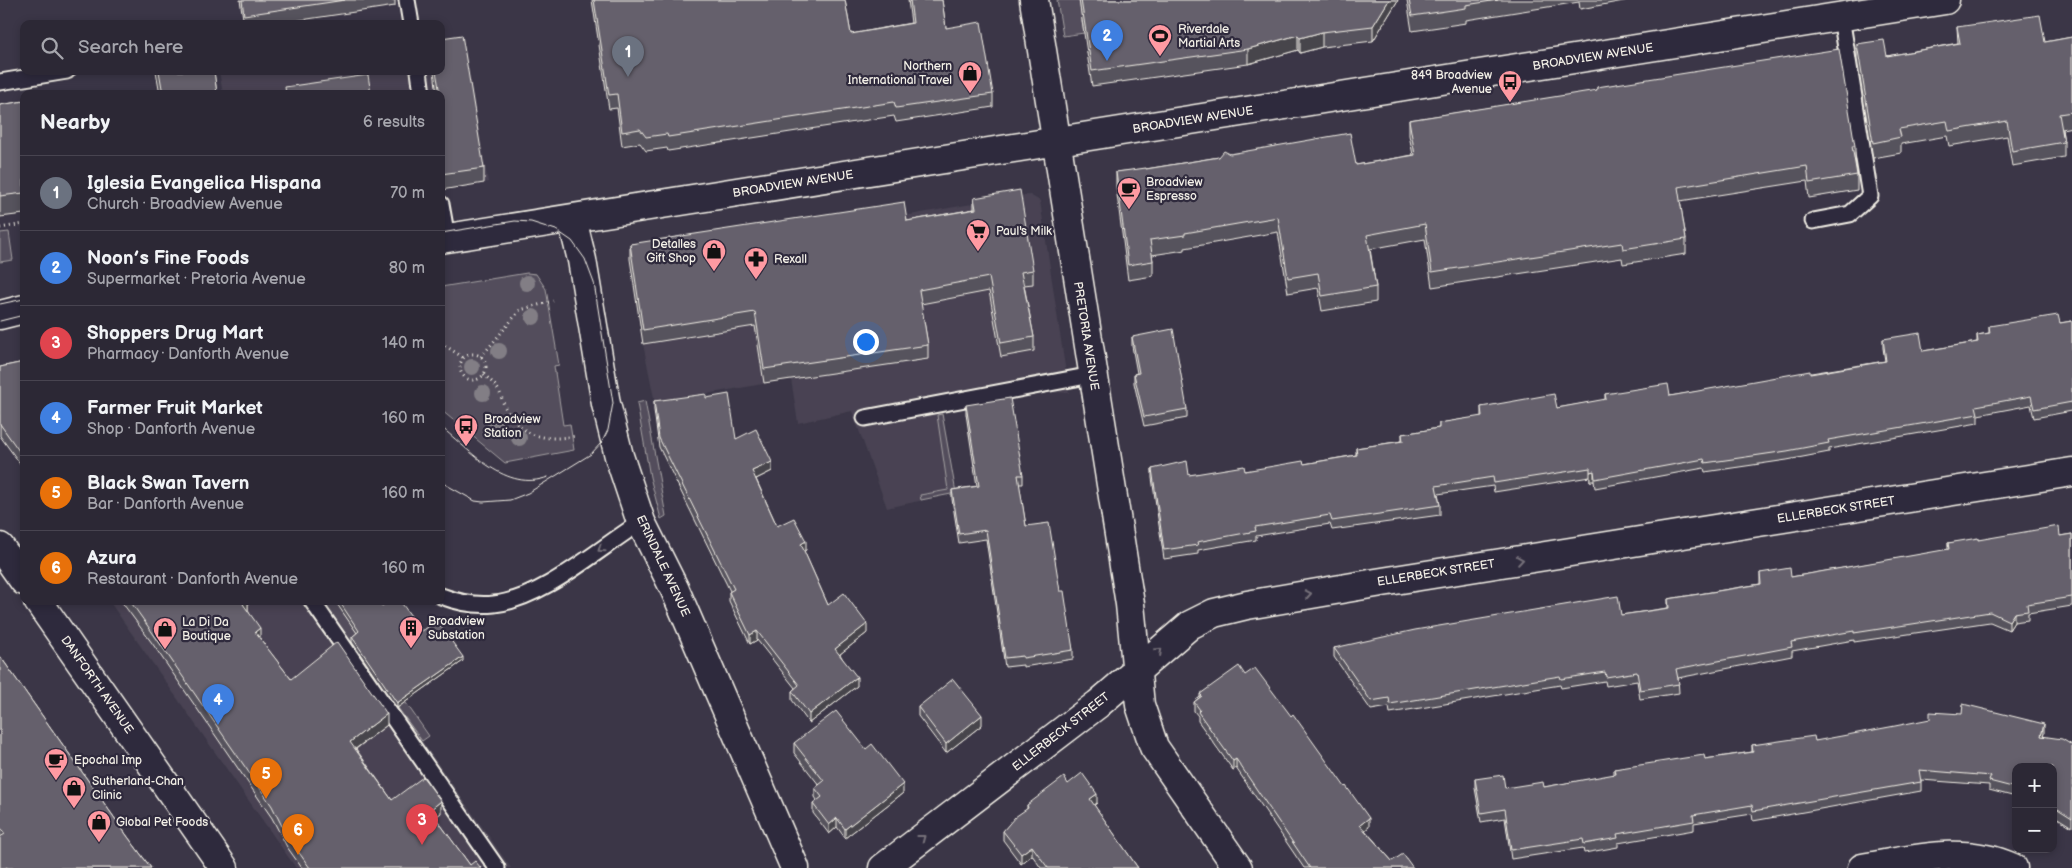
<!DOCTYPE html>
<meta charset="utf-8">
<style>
:root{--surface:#2c2835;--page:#34303d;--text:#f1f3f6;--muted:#a6a6ad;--line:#484450;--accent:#1a73e8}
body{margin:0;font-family:"Balsamiq Sans",sans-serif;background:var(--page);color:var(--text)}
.controls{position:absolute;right:15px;bottom:15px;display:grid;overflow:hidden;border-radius:10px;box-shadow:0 2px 8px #0003}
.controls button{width:45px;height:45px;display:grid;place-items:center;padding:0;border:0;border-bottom:1px solid var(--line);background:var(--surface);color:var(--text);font:25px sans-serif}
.you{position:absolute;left:865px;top:341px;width:18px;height:18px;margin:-12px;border:4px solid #fff;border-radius:50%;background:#1a73e8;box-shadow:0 0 0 8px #1a73e833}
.badge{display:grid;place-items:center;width:32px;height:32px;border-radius:50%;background:var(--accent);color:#fff;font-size:16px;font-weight:700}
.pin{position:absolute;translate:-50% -41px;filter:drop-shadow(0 1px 2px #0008)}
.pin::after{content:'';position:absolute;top:26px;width:18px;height:15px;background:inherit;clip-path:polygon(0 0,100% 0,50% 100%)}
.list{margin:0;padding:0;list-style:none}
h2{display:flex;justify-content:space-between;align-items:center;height:65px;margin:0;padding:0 20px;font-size:21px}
h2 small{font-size:16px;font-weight:400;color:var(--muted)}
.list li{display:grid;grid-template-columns:32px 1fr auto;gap:15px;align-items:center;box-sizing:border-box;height:75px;padding:0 20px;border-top:1px solid var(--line)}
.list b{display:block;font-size:19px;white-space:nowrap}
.list p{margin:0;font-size:16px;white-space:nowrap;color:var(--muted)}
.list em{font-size:16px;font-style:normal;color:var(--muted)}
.icon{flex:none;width:28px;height:28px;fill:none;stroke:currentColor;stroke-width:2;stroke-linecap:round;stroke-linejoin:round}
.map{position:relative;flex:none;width:2072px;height:868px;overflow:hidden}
.search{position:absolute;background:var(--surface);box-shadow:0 2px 8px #0003;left:20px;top:20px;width:425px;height:55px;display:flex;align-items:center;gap:12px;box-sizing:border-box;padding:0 18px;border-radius:10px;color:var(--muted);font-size:19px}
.panel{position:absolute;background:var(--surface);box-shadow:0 2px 8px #0003;left:20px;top:90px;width:425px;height:515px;border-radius:10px}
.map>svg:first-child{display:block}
</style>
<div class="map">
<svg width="2072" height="868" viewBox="0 0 2072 868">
<rect width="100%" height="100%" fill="#3b3647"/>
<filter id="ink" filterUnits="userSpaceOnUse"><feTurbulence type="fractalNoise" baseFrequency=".02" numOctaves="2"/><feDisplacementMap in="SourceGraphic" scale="10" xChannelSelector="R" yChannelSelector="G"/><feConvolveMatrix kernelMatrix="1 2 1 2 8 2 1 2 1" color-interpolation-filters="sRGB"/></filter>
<g filter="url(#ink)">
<g fill="#484352">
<path d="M465,46l23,136 -47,8v-96h-218l-4,-23h222v-21z"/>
<path d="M1030,195l10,6 29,192 -22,-1 -105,17 14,84 -69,15 -35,-97 -54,12 -7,-44 -136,24 -12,-59 261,-128 113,-20z"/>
<path d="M109,601h226l94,135 -7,5 89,127h-215z"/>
</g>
<g fill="#534e5c" stroke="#a4a0a2">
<path d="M1057,0h22l5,33 -21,3z"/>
<path d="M9,232l4,28 -13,2v-29z"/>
<path d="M527,273l9,1 10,15 13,76 -5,1 9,59 7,-1 4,26 -69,13 -64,-53v-123z"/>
<path d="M645,401l21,115 -5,3 -11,-42 -13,-74z"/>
<path d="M942,414l14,79 -35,7 -1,-5 28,-5 -11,-75z"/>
<path d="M320,601h15l94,135 -7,5z"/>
</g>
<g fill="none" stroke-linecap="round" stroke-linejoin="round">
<g stroke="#f4f1e8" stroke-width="19">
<g id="service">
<path d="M407,0l4,24"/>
<path d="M419,71l3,23"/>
<path d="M0,82l67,-11"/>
<path d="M441,204l6,34"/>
<path d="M1813,221l37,-7 20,-18 -29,-179"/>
<path d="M865,418l227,-43"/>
<path d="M441,596c16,6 36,10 53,8 49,-5 105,-56 147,-82"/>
<path d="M312,601l185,267"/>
</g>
</g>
<g stroke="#f4f1e8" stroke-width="31">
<g id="minor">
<path d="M1034,0l96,604 10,101 14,42 84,121"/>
<path d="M572,219l10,41 24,144 13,52 22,66 34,68 120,278"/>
<path d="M883,868l215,-164 92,-79 24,-12 33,-8 129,-22 696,-111"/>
<path d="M1862,868c49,-8 103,-23 151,0"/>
</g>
</g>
<g stroke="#f4f1e8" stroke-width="31">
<g id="secondary">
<path d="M441,239l1504,-239"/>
<path d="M0,315l24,-6"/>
</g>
</g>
<g stroke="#f4f1e8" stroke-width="31">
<g id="primary">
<path d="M0,547l24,34"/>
<path d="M38,601l186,267"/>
</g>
</g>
<g stroke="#f4f1e8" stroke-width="3" stroke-dasharray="1 4" stroke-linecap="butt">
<path d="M0,228l24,-4"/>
<path d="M441,343l23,15"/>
<circle cx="473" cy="367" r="13"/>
<path d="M481,357l39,-47 33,-9"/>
<path d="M484,374c4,5 10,9 13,14 5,6 5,15 9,21 16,29 40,32 70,27"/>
</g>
<use href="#service" stroke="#2f2a3d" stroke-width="15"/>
<use href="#minor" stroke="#2f2a3d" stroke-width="28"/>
<use href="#secondary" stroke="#2f2a3d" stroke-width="28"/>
<use href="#primary" stroke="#2f2a3d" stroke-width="28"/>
<g stroke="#f4f1e8" stroke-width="1">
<path d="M441,233l74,-12 16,1 25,8 16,11 13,18 9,24 19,120 -5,27 -6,12 -11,12 -63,39 -18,7 -27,2 -8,-1 -34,-19"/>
<path d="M0,304l24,-5"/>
<path d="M0,321l24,-6"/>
<path d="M441,427c30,24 65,66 107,50"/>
</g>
</g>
<g fill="#827e85">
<circle cx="527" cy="283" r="8"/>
<circle cx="533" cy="317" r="8"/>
<circle cx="499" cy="351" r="8"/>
<circle cx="472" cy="367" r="8"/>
<circle cx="483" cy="393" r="8"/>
<circle cx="494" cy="422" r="8"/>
<circle cx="519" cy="438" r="8"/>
</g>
<g fill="#57535d" stroke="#f4f1e8">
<path d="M240,0h155v6l-121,18h-30z"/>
<path d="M592,0h253l6,34 60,-11 -3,-23h34l4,28 47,66v13l-97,15 -2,-6 -226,35 -1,-3 -21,3 -6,-8 -18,3 -5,-38 -8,1z"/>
<path d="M1079,0h319l-25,41 -51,6 -22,6 -2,-3 -50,14 -156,22z"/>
<path d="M1407,0h222l-49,9 -1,-7 -113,18v3l-54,8z"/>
<path d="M1957,27l88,15 27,-5v90l-10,2 2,13v15l-52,9 -5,-30 -58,10 -2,-10 -46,8v9l-28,5 -16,-99v-15l30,12 71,-13z"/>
<path d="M156,71h58l3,23h-57z"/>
<path d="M434,71h7l43,97v15l-43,7v-96h-4z"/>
<path d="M1597,87l258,59v15l2,14v15l-48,8 -2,-17 -127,20 6,38v15l-63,10 -1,-6 -190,29 -7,-48 -55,10 6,38v15l-54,9 -4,-23 -30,5 -10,-61 -93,16v2l-33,5 1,6v15l-25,4 -12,-93v-15l30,-3 73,-12 11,-3 126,11 57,-10 -4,-20v-15l188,-29z"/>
<path d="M24,101v113l-24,3v-112z"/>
<path d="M974,198l59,72v14l-9,1 10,52v14l-33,6 -12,-66 -68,13 7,41v14l-164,24 -9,-57 -112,18 -13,-85v-15l277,-23 67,-12z"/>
<path d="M2072,321v90l-38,7 -3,-13 -53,10v8l-149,26v3l-42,8 -82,12 -1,-4 -109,20 -1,-7h-4v-4l-96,15 -1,-6 -55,8 2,11v10l-108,15 -2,-6 -74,12v4l-58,10v4l-34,5 -12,-81v-9l37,6 56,-4 59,-7 52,-9v-7l46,-7v-7l37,-6v-5l42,-6v-10l76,1 48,-8v-6l65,2 215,-35 -2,-13v-9l40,12 54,-9v-7l12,-2v-7l71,-3z"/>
<path d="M1132,337l55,72v9l-43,8 -10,-43v-9l3,-1 -5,-27z"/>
<path d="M24,362v107l-24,-33v-69z"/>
<path d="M706,398l30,41 36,32 -16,8 21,47 29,24 -2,1 24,54 39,28 -27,21 17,32 -48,37 -17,-23v-9l3,-3 -38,-48 -7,4 -21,-43v-9l1,-1 -71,-144 -5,-37v-9z"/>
<path d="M966,405l57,70v9h-4l7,42 34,65 13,59v9l-50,8v-2l-18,2 -19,-128 -27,4 -7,-44v-9l25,-4 -11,-72z"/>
<path d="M2072,534v72l-44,7v7l-14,2 -5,8 -19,-8 -136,20v-2l-62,11v5l-114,22 1,15 -39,6 -3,-18 -31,5 -1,-5 -44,7 -1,-3 -170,28 -1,-6 -18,3 -37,-53v-9l287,-33 47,-7v-9l92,-15v-11l31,4 157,-27v-7l30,-3 82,-4z"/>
<path d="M121,601h127v9l12,29 31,40 96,46 -31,24 36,51 49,13 -6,4 35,48 11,3h-179l-15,-21 -15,-29 -120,-175z"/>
<path d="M335,601h43l4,5 40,25 41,30 -66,47 -45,-66v-5l5,-4z"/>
<path d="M0,656l128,181 23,31h-151z"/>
<path d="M1245,675l124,152 -4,3 27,31 21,7h-109l-68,-100 -3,2 -35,-49v-5l-4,-5v-9l6,-5v-3z"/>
<path d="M918,707l64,18 -36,28 -28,-37z"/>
<path d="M2044,733l-1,3 29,9v82l-19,-12v-48h-37v30l-27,-7v-5l-68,-5v11l-168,30 -1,-7 -58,9v7l-76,13v4l-34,6 -1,-5 -72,11 -6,-41 -24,4 -6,-34v-9l30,9 39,-1 70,-12v-6l91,-10 47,-7v-7l63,-4z"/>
<path d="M794,743l72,6 37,44 -58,45 -8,-11 -8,7 -16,-21v-9l4,-4 -2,-3v-9l4,-3 -25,-32z"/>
<path d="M1068,784l29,19 -3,2 44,63h-97l-9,-13 -11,9 -18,-24v-9l24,-22v-4z"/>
</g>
<g fill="#47444c" stroke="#f4f1e8">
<path d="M1389,0h9l-25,41v-15z"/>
<path d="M1322,32v15l-22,6v-15z"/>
<path d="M1298,35v15l-50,14v-15z"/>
<path d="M772,462v9l-20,10v-10z"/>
<path d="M1594,471v10h-4v-9z"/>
<path d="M806,541v9l-5,3v-9z"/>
<path d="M246,601h2v11l-5,-8z"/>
<path d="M2014,613v9l-5,8v-9z"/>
<path d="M867,624v9l-32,25v-9z"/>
<path d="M260,628v11l-5,-7z"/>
<path d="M757,631v9l-7,4v-9z"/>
<path d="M463,657v4l-66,47v-5z"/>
<path d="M857,677v9l-48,37v-9z"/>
<path d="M387,714v11l-37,28v-11z"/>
<path d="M982,715v10l-36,28v-9z"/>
<path d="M2044,724v9l-3,12v-9z"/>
<path d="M1236,759v9l-3,2v-9z"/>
<path d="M903,784v9l-58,45v-9z"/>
<path d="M1097,794v9l-7,5v-9z"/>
<path d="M441,801v12l-11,8v-11z"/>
<path d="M837,818v9l-8,7v-9z"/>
<path d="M1369,818v9l-9,7v-9z"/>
<path d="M1032,846v9l-11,9v-10z"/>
</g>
<g fill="#65616c" stroke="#f4f1e8">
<path d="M242,0h103l-101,15z"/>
<path d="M594,0h251l6,34 62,-11 -3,-23h32l4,28 35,-6 12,72 -97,14 -2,-6 -226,35 -1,-3 -21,3 -6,-8 -18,3 -5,-38 -8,1z"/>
<path d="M1081,0h308l-16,26 -51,6 -22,6 -2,-3 -50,14 -156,22z"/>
<path d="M1409,0h89l-32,5v3l-54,8z"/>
<path d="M2040,15l5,27 27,-5v75l-13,2 5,28 -52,9 -5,-30 -58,10 -2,-10 -48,8 2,8 -28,6 -16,-99 27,-4 3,16 73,-13 -3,-16z"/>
<path d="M462,35l22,133 -43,6v-80h-1l-4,-23h5v-33z"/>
<path d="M1839,49l16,97h-3l5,29 -48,8 -2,-17 -129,21 8,52 -63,10 -1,-6 -190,29 -7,-48 -58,11 9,52 -54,9 -4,-23 -30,5 -10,-61 -93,16v2l-35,5 3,21 -25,4 -12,-93 30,-4v1l73,-12 5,-6 6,3 120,-21 6,32 59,-10 -6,-35 188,-30v-3z"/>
<path d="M159,71h55l3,23h-54z"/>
<path d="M368,75l3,19h-85l-1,-7z"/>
<path d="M24,101v92l-24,3v-91z"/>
<path d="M1020,190l13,80 -12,2 13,65 -33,6 -12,-66 -70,13 9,55 -164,24 -9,-57 -112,18 -13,-86 274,-42 3,19 69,-12 -2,-11z"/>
<path d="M2058,315l2,8 12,-2v81l-38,7 -3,-13 -55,10 2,8 -150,26 1,3 -42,8 -82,12 -1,-4 -109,20 -1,-8 -4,1v-4l-96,15 -1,-6 -57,9 4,19 -108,16 -2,-6 -75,12 1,4 -59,11 1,3 -34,5 -12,-81 35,-8 2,14 55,-9 1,5 58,-10 1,3 53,-9 -1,-7 47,-7 -1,-7 37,-6v-5l43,-7 -1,-9 73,-13 3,14 49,-9 -1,-5 63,-10 2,12 140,-25v3l76,-13 -3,-22 37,-6 3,18 55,-9 -1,-7 13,-2 -1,-7z"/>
<path d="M1173,329l14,80 -43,8 -10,-43 5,-1 -7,-36z"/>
<path d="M24,362v96l-24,-34v-57z"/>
<path d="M706,394v4l23,-4 7,45 20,-10 16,33 -20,9 25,55 17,-8 12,23 -5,3 27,61 16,-12 23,31 -32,25 22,28 -48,37 -17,-23 7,-6 -42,-54 -7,4 -21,-43 5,-3 -75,-151 -5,-37z"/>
<path d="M1010,398l13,77h-5l8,51 23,-3 11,68h4l9,59 -50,8v-2l-18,2 -19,-128 -27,4 -7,-44 27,-4 -13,-81z"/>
<path d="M2059,526l1,10 12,-2v63l-45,7 1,7 -14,2 -5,8 -19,-9 -136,21v-2l-63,11 1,5 -116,22 3,15 -39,6 -3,-18 -31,5 -1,-5 -44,7 -1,-3 -170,28 -1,-6 -18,3 -37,-53 81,-18 203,-34 3,19 48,-7 -1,-9 93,-15 -1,-11 30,-5 1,9 158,-28 -1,-6 30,-5v2z"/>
<path d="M130,601h116l-3,3 17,24 -5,4 36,47 46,-37 50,72 -37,28 42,58 31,-23 18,24 -11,9 40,55 5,-4 6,7h-171l-23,-32 -15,-30 -120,-174z"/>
<path d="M339,601h39l4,5 7,-5h11l22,30 15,-10 26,36 -66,46 -45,-66 7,-6z"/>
<path d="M0,656l128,181 23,31h-143l-1,-1 -2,1h-5v-31l5,-3 -5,-7z"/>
<path d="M1239,666l6,9 10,-7 36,48 2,-2 52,73 1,-1 23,32 -9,7 32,36 11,-7 10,14h-103l-74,-109 -3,2 -35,-49 2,-2 -6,-8 8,-6 -2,-2z"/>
<path d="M953,679l29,36 -36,29 -28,-37z"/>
<path d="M1963,704l81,20 -3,12 21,3 10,6v73l-19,-12v-39h-37v21l-27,-7 2,-5 -72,-6 2,12 -168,29 -1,-6 -59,10 1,6 -77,13 1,4 -34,6 -1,-5 -72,11 -6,-41 -24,4 -6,-34 28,-4 2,13 38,-6 1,5 71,-13 -1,-5 90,-14 1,4 48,-7 -1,-7 62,-9 1,5 80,-15 35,-7v-7l32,2z"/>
<path d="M836,711l30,38 6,-5 31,40 -58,45 -8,-11 -8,7 -16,-21 9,-7 -7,-9 9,-7 -30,-38z"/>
<path d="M1082,773l15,21 -7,5 48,69h-90l-16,-22 -11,8 -18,-23 12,-14 13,-9 -1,-3 37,-28 4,7z"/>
</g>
<defs><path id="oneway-chevron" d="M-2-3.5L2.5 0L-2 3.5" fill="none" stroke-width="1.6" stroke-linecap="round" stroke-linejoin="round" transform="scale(1.25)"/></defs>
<g stroke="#747079">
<use href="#oneway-chevron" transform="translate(601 549) rotate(145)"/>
<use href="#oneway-chevron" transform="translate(1520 560) rotate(-9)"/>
<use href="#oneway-chevron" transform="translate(1308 594) rotate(-10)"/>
<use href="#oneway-chevron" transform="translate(1159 651) rotate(-43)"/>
<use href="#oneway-chevron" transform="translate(922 838) rotate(-37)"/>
</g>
</g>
<defs>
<g id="stadium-pin" transform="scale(1.25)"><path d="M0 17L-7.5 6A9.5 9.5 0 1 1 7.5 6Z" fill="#ff9aa2" stroke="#2f2a3d"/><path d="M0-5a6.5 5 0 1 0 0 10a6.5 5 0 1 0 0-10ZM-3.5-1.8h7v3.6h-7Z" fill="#111"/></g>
<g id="shop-pin" transform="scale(1.25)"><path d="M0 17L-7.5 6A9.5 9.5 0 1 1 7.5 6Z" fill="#ff9aa2" stroke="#2f2a3d"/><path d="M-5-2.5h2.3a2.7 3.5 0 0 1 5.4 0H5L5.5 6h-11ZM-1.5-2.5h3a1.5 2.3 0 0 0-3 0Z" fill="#111"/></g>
<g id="bus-pin" transform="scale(1.25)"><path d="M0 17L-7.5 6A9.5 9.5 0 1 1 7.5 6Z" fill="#ff9aa2" stroke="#2f2a3d"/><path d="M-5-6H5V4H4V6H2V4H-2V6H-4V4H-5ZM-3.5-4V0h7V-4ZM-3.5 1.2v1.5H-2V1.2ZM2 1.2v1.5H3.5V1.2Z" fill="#111"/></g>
<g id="cafe-pin" transform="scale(1.25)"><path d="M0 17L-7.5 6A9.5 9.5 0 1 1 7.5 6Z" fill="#ff9aa2" stroke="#2f2a3d"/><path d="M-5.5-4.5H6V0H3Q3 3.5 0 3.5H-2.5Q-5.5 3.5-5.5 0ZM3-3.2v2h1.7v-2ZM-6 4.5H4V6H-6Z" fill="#111"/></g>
<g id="supermarket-pin" transform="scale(1.25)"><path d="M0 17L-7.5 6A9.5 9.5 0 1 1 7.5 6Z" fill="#ff9aa2" stroke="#2f2a3d"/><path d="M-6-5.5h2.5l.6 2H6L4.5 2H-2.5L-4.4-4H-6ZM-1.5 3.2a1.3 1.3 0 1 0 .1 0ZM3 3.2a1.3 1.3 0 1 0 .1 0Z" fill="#111"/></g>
<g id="pharmacy-pin" transform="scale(1.25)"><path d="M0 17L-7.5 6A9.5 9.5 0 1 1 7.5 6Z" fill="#ff9aa2" stroke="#2f2a3d"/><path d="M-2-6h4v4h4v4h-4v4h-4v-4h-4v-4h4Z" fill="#111"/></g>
<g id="building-pin" transform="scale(1.25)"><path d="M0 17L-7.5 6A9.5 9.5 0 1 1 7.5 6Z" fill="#ff9aa2" stroke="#2f2a3d"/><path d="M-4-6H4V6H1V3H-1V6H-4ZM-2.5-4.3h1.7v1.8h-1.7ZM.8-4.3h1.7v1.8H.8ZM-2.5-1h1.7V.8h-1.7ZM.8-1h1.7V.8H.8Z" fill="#111"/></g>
</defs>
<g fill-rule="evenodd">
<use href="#stadium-pin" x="1160" y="36"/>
<use href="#shop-pin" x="970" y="73"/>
<use href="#bus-pin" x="1510" y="82"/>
<use href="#cafe-pin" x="1129" y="189"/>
<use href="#supermarket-pin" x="978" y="231"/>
<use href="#shop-pin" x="714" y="251"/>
<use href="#pharmacy-pin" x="756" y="259"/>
<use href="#bus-pin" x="466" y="426"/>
<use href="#building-pin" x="411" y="628"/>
<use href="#shop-pin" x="165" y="629"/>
<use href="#cafe-pin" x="56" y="760"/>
<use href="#shop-pin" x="74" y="788"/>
<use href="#shop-pin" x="99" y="822"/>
</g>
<g text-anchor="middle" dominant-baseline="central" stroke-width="4.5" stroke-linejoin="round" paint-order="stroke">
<g font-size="12" fill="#f4f1e8" stroke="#2f2a3d" text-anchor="start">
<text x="1178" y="29">Riverdale<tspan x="1178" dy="14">Martial Arts</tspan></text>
<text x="952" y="66" text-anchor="end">Northern<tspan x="952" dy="14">International Travel</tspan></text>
<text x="1492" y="75" text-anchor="end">849 Broadview<tspan x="1492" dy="14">Avenue</tspan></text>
<text x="1146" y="182">Broadview<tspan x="1146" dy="14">Espresso</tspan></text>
<text x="996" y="231">Paul's Milk</text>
<text x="696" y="244" text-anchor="end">Detalles<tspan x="696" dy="14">Gift Shop</tspan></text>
<text x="774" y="259">Rexall</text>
<text x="484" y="419">Broadview<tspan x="484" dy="14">Station</tspan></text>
<text x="428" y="621">Broadview<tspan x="428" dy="14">Substation</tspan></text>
<text x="182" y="622">La Di Da<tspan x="182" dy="14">Boutique</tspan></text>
<text x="74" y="760">Epochal Imp</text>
<text x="92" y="781">Sutherland-Chan<tspan x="92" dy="14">Clinic</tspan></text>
<text x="116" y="822">Global Pet Foods</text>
</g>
<g font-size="12" fill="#f4f1e8" stroke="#2f2a3d">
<text transform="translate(1593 57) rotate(-9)">BROADVIEW AVENUE</text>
<text transform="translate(1193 120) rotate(-9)">BROADVIEW AVENUE</text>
<text transform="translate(793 184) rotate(-9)">BROADVIEW AVENUE</text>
<text transform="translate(1086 336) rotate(81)">PRETORIA AVENUE</text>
<text transform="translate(1836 510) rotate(-9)">ELLERBECK STREET</text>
<text transform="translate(663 566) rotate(65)">ERINDALE AVENUE</text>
<text transform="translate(1436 573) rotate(-9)">ELLERBECK STREET</text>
<text transform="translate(97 685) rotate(55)">DANFORTH AVENUE</text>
<text transform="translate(1061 732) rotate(-38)">ELLERBECK STREET</text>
</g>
</g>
</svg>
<div class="controls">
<button>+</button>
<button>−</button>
</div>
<div class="you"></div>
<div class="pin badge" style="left:628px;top:77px;background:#6b7280">1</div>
<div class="pin badge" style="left:1107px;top:61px;background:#3f7fe0">2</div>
<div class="pin badge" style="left:422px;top:845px;background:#e0444e">3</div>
<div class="pin badge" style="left:218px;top:725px;background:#3f7fe0">4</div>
<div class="pin badge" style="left:266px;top:799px;background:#e8710a">5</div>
<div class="pin badge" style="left:298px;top:855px;background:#e8710a">6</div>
<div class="search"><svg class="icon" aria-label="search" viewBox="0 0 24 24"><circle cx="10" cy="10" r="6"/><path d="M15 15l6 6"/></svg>Search here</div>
<section class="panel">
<h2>Nearby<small>6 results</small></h2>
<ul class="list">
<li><span class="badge" style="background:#6b7280">1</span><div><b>Iglesia Evangelica Hispana</b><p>Church · Broadview Avenue</p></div><em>70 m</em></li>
<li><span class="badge" style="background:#3f7fe0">2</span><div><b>Noon’s Fine Foods</b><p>Supermarket · Pretoria Avenue</p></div><em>80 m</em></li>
<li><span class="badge" style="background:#e0444e">3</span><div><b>Shoppers Drug Mart</b><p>Pharmacy · Danforth Avenue</p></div><em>140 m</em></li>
<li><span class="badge" style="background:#3f7fe0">4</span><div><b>Farmer Fruit Market</b><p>Shop · Danforth Avenue</p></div><em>160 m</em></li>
<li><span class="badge" style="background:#e8710a">5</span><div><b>Black Swan Tavern</b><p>Bar · Danforth Avenue</p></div><em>160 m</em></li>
<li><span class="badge" style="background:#e8710a">6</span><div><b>Azura</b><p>Restaurant · Danforth Avenue</p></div><em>160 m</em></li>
</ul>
</section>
</div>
